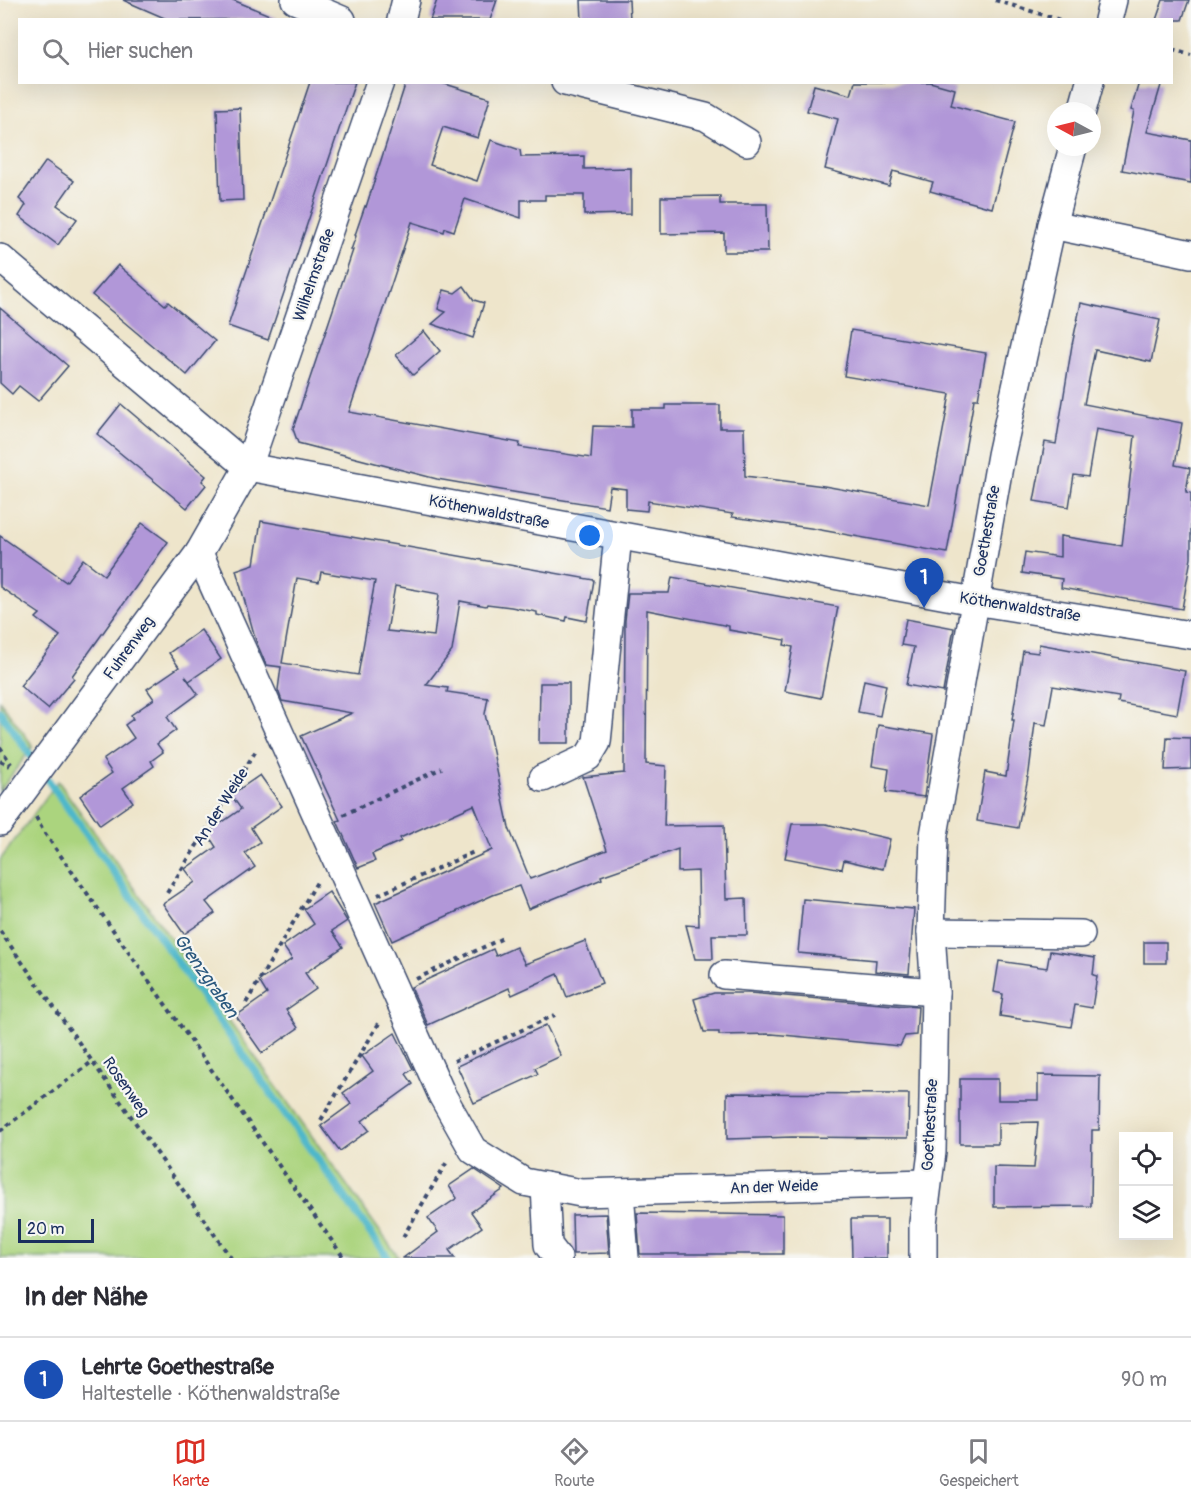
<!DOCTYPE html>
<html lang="de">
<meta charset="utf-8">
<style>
:root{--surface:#fff;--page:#f7f7f7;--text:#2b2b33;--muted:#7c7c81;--line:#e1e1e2;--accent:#d93025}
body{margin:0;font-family:Pangolin,sans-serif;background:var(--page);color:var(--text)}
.controls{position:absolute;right:18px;bottom:18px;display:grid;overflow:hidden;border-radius:0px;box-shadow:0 6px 24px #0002}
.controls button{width:54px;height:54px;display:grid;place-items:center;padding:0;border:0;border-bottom:2px solid var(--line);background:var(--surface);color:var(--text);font:30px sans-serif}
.compass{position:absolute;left:1047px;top:102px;width:54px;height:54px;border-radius:50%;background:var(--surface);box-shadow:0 6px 24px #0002;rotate:277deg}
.scale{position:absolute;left:18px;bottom:15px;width:76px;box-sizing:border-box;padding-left:6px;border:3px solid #1b2f5e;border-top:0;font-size:16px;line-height:21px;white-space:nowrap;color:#1b2f5e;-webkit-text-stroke:4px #f6f6f2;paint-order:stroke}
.you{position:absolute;left:590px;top:536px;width:21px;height:21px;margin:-15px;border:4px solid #fff;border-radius:50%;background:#1a73e8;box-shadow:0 0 0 9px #1a73e833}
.badge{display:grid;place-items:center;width:39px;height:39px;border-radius:50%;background:var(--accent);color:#fff;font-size:20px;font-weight:700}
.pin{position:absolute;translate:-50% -50px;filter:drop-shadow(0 2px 3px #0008)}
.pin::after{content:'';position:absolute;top:32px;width:21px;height:18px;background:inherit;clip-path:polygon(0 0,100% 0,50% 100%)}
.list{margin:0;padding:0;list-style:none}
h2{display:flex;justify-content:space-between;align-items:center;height:78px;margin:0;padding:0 24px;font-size:26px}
h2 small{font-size:20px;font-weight:400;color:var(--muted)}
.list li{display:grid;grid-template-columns:39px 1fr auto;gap:18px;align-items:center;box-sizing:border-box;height:84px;padding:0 24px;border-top:2px solid var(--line)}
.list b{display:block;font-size:22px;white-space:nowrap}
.list p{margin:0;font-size:20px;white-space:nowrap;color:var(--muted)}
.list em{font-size:20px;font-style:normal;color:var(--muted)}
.icon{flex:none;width:33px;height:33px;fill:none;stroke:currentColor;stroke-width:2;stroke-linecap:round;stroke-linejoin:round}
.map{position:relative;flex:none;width:1191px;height:1258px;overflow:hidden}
.search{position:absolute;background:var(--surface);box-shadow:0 6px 24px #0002;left:18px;right:18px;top:18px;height:66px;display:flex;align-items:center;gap:15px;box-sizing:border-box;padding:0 21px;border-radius:0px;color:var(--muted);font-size:22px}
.sheet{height:162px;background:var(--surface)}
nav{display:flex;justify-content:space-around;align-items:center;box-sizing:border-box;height:84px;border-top:2px solid var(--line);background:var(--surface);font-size:16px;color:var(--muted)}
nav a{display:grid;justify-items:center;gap:3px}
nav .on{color:var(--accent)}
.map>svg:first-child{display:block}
</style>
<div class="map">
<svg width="1191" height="1258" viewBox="0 0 1191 1258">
<rect width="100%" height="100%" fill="#f6f6f2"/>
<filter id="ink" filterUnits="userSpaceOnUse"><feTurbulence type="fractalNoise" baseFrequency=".0167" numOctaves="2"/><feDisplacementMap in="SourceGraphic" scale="12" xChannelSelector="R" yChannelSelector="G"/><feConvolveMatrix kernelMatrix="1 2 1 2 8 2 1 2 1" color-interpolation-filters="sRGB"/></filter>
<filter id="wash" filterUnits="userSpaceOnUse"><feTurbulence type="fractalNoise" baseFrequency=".008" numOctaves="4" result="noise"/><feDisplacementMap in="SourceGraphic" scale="24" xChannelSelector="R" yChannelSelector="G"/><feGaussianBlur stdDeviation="1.35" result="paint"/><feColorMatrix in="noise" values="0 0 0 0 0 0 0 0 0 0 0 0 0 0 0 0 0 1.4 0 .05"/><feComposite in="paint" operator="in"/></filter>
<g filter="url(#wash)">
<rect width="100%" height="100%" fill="#eee5cb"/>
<g fill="#abd47e" stroke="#63826e" stroke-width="1.5">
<path d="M0,701l33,45 -33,45z"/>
<path d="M58,781l341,477h-399v-398z"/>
</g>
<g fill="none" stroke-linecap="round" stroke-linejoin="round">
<g stroke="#4db7ca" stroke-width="8">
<path d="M0,712l36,51"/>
<path d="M43,773l345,485"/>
</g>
</g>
<g id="blocks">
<g fill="#b197d8" fill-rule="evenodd">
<path d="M123,0h110l46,19 -110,1z"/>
<path d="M437,0h60l-7,20h-60z"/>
<path d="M581,0h48l1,20h-48z"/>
<path d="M1163,0h26l-7,20h-26z"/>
<path d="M310,82h45l-87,258 -40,-14z"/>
<path d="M406,82h33l51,16 -12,40 -35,-11 -13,38 47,16 14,-41 29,10 1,7 63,-1v13l47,-1v46l-47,1v-20h-39v5h-24v18l-56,-19 -11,32 -9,-3 -1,4 -32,-10 -63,190 171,31 -1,4 72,11 2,-32 39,1v-18h34v-4h54v23h24l1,48 79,10 105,19 21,-111 -106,-18 7,-46 135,23 -8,46h-4l-27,154 -137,-25 -78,-11 1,-3 -85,-13 -1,10 -21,-2v-20l-16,-2 -3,20 -88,-14 -82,-14 -139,-36 -5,-14 60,-179h-2l5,-14 -1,-1 10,-29 1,1z"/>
<path d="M855,82h75l25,7 -4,16 64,17 -23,86 -62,-17 3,-9 -40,-11 -4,15 -64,-17 13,-50 -31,-8 7,-26 37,10z"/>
<path d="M1139,82h23l-15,50 44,8v43l-69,-13 12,-59 -3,-1z"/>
<path d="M240,108l3,92 -23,1 -3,-92z"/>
<path d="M46,161l28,20 -17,24 20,14 -19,26 -39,-29 7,-11 -7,-6z"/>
<path d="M720,196v8h47l1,48h-44v-19l-63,1v-37z"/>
<path d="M118,265l47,40 3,-3 47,39 -28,34 -95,-80z"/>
<path d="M464,286l10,14 10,3 -11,35 -41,-14 14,-12 -8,-3 6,-19 11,3z"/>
<path d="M1081,303l79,17 -9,42 -56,-12 -11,54 98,19 -7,42 15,3 -4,24 5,1v65l-9,51 -121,-21 1,-9 -40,-6 3,-21 35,5v-21l62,10 13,-110 -39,-7 -8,48 -14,-2 -5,32 -35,-6 11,-59 11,2 16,-99z"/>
<path d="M0,308l68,58 -30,35 -19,-15 -7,8 -12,-11z"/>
<path d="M424,331l16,20 -27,24 -17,-20z"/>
<path d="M121,404l85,72 -4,5 4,4 -19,23 -90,-74z"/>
<path d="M261,521l333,59 -7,41 -20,-4 -1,4 -29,-6v-3l-26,-5 -24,-3 -1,2 -26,-5 -8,50 -26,34 22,3 -1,4 41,6 -3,16 24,114 21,51 77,-29 -24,-73 41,-4 1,-152 3,-28h41l3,-16 166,30 -17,91 -36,-7 8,-44 -9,-2 1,-5 -56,-10v-4l-82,-16 -1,154 20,2 -2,60 60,-1 2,74 20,-1 1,37h-35l1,24h-18l-9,-34 13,1 -1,-55 -20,1v-23l-77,27 1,3 -74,30 -9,-23 -26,9 -101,46 -17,-38 117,-53 -18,-45 -74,33 1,3 -29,13 3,7 -17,7 -21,-47 3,-1 -39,-84 51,-23 -70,-12 -4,-11 3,-23 -15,-2 -10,-24 -20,-71 18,-6zM321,572l54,9 -17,94 -76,-12 15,-85 22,4zM395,586l44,8 -5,42 -47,-5z"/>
<path d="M142,523l26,19 -96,134 2,2 -26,31 -28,-23 40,-50 -24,-18 4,-4 -40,-27v-51l66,46 17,-23 21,16z"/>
<path d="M906,619l48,9 -11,64 -37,-7 8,-38 -13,-2z"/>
<path d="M201,630l20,29 -32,22 -4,-5 13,18 -31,23 9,13 -19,14 6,8 -12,9 3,5 -31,22 10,14 -33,23 -20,-29 32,-23 -9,-13 31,-22 -9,-13 8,-6 -2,-4 23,-16 -7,-10 32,-22 -10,-14z"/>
<path d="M1039,644l146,27 -8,43 -59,-11 1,-6 -66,-11 -7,39 -11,-2 -6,49 -11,56 -41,-7 8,-49 21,4 8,-56h-2l11,-69 15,2z"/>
<path d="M864,680l22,5 -6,31 -22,-4z"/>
<path d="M540,683h29v60h-30z"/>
<path d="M878,725l55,9 -9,63 -38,-5 3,-23 -17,-3z"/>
<path d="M1167,737l24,1v31l-26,1z"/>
<path d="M260,775l22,31 -31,22 9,14 -15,11 10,14 -49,35 9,11 -31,21 -21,-30 32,-22 -10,-13 31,-22 -9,-14 34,-24 -10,-14z"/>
<path d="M792,824h34l64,15 -7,30 -39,-9 -2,9 -57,-11z"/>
<path d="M329,892l18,29 -15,10 11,16 -38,26 11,16 -30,21 12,18 -36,25 -26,-37 31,-22 -8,-13 33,-22 -9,-13 31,-22 -10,-15z"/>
<path d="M803,899l111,10 -5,65 -34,-3 1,-11 -78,-7z"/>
<path d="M585,941l17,42 -35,14 -9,-23 -46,21 -3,-7 -81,37 -17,-38 82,-38 3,7 20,-9 9,17z"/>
<rect x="1144" y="942" width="22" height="21"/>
<path d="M1050,951l45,7 -2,17 4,1 -5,32 -17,-3 -4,22 -71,-11 3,-22 -9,-2 5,-31 48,7z"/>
<path d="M714,993h36l168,14 -2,28 -11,1 -5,10 -128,-12 -53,1v-3h-15l-10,-33z"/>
<path d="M546,1025l15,31 -26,12 3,6 -64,29 -17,-37z"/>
<path d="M395,1033l18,36 -7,5 7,10 -51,37 7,9 -29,21 -19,-25 30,-22 -8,-11 30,-22 -11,-15z"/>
<path d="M1038,1075l62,1 -1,54h-7l-1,76 -97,1v-40l40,1 4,-46 -40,1v21h-38v-65h38v21h40z"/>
<path d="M727,1093l182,1 -1,44 -116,-1 -65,2z"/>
<path d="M474,1169l30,20 -33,23 11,15 -33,23 6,8h-52l35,-26 -10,-14 29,-20 -8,-12z"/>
<path d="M637,1213l146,2v39h-143z"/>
<path d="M606,1214l3,39 -36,1 -1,-39z"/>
<path d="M851,1219h36v39h-35z"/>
</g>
</g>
</g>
<g filter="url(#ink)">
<use href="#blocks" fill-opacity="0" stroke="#3b4a6e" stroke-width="1.5"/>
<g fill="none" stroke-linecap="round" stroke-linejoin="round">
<g stroke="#3b4a6e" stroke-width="30">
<g id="minor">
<path d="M295,0l47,20"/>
<path d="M401,20l5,-20"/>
<path d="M1108,20l5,-20"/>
<path d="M565,82l141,35 41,25"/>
<path d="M1082,111l8,-29"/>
<path d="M1052,225l139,29"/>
<path d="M0,258l248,209 726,134 217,34"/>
<path d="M199,553l243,542 31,55 51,32 57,11 346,-10"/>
<path d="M543,778l45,-21 9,-15 21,-206"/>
<path d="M0,822l199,-269 49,-86 132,-385"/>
<path d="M931,932l150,2"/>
<path d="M724,975l211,17"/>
<path d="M545,1186l3,59 10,13"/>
<path d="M620,1192l5,66"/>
<path d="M923,1258v-35l9,-71 3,-160 -4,-60 3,-97 67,-380 51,-230 21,-78"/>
</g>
</g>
<g stroke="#3b4a6e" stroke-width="4" stroke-dasharray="4.5 4.5" stroke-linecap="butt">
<path d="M995,0l65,20"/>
<path d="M1172,50l19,5"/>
<path d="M0,747l11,17"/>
<path d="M0,761l10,5"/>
<path d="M343,815l99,-47"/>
<path d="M36,817l8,15 300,426"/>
<path d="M167,893l90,-144"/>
<path d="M378,895l98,-44"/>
<path d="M0,931l231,327"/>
<path d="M416,979l89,-42"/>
<path d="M246,1003l71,-121"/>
<path d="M454,1061l101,-46"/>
<path d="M321,1120l60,-100"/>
<path d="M0,1131l93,-70"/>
<path d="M403,1237l45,-77"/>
</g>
<use href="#minor" stroke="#fff" stroke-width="27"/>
</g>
</g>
<g text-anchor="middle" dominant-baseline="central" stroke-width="4.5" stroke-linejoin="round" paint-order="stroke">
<g font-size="16" fill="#1b2f5e" stroke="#f6f6f2">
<text transform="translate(314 275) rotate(-71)">Wilhelmstraße</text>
<text transform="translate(489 512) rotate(11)">Köthenwaldstraße</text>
<text transform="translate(987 531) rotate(-80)">Goethestraße</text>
<text transform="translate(1020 607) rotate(9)">Köthenwaldstraße</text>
<text transform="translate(129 648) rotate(-54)">Fuhrenweg</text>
<text transform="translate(221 807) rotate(-58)">An der Weide</text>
<text transform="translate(126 1087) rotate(55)">Rosenweg</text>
<text transform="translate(930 1125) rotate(-87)">Goethestraße</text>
<text transform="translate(774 1187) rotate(-2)">An der Weide</text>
</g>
<g font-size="18" font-style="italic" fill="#2a587e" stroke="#f6f6f2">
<text transform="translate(206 976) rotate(55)">Grenzgraben</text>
</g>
</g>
</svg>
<div class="controls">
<button><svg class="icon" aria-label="locate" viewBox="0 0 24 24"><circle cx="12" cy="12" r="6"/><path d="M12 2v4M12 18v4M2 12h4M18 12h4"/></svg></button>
<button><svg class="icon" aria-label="layers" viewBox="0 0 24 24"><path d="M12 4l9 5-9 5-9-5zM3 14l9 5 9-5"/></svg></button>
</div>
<svg class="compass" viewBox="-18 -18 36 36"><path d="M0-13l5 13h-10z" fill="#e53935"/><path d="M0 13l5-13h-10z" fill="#7c7c81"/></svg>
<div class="scale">20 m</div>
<div class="you"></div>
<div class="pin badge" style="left:924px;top:608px;background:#1a4fb4">1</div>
<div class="search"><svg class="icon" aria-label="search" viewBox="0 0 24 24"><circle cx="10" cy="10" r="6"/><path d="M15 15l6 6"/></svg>Hier suchen</div>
</div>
<section class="sheet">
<h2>In der Nähe<small></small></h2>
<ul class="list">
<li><span class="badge" style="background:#1a4fb4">1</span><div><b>Lehrte Goethestraße</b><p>Haltestelle · Köthenwaldstraße</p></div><em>90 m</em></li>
</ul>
</section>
<nav>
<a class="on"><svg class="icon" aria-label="map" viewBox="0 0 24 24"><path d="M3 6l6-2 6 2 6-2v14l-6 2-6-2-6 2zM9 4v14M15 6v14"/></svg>Karte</a>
<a><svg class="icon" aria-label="directions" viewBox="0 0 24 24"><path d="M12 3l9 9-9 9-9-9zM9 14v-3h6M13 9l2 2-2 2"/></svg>Route</a>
<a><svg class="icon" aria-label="saved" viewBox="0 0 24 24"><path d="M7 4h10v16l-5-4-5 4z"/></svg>Gespeichert</a>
</nav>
